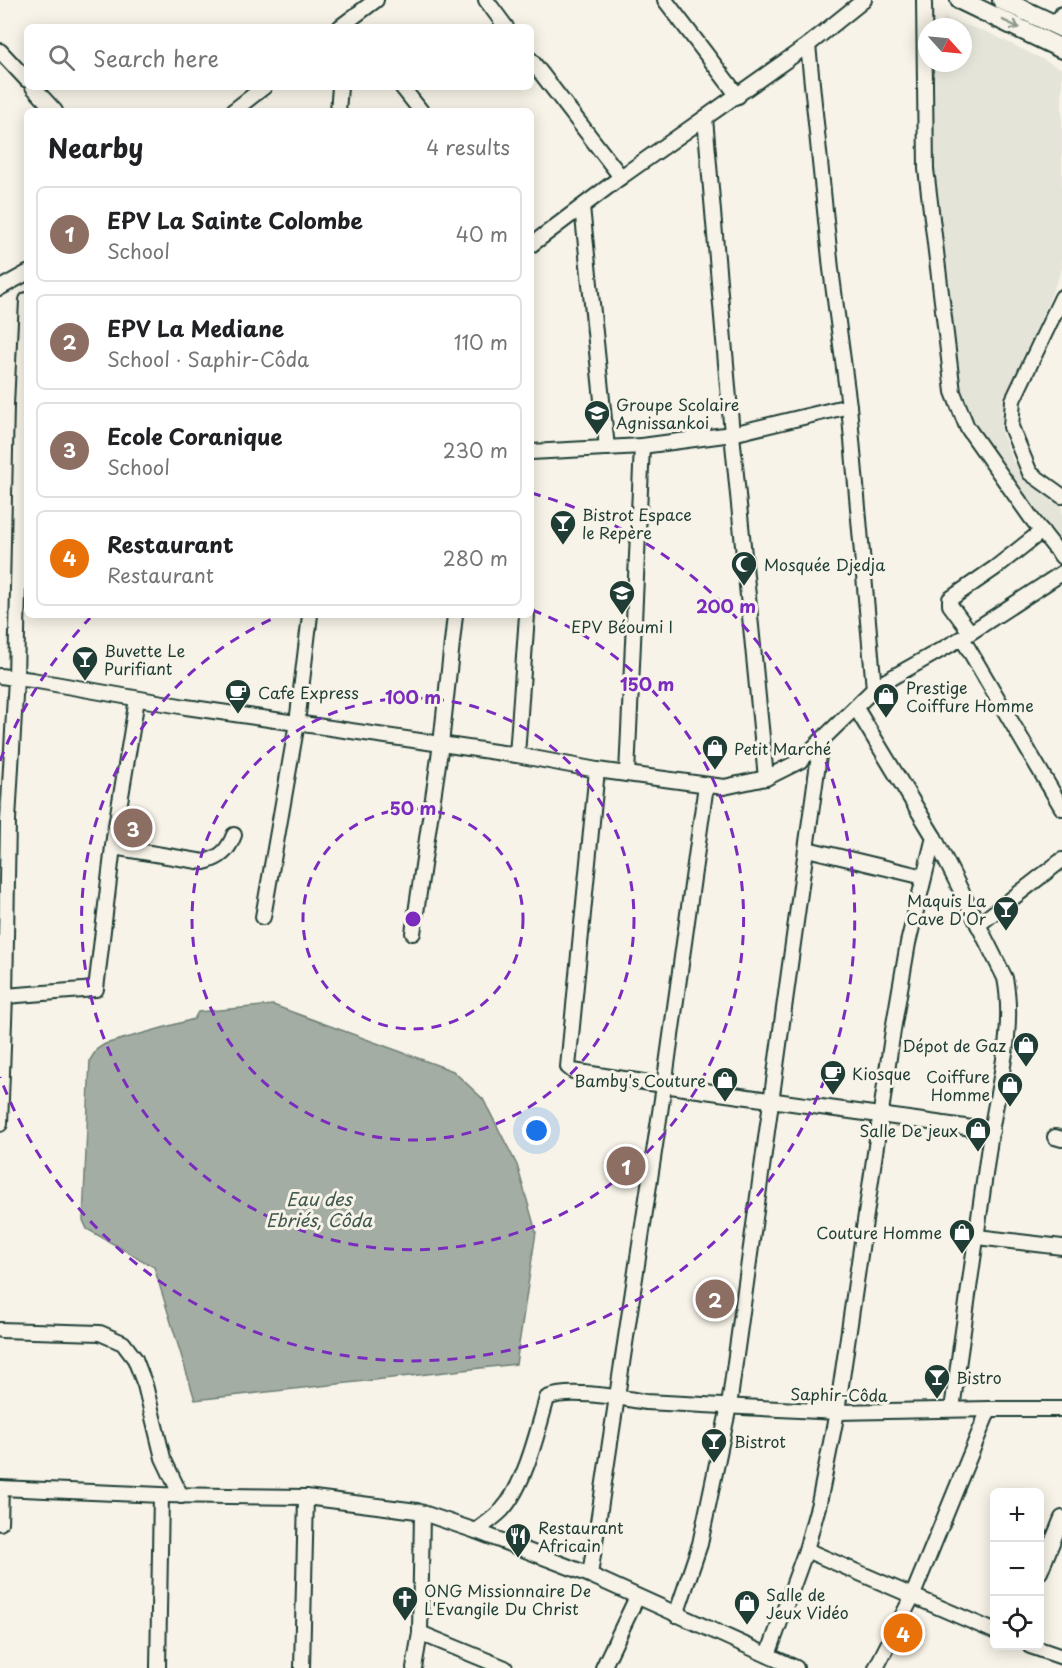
<!DOCTYPE html>
<meta charset="utf-8">
<style>
:root{--surface:#fff;--page:#f2f2f2;--text:#202124;--muted:#757577;--line:#e0e0e0;--accent:#1a73e8}
body{margin:0;font-family:"Playpen Sans",sans-serif;background:var(--page);color:var(--text)}
.controls{position:absolute;right:18px;bottom:18px;display:grid;overflow:hidden;border-radius:9px;box-shadow:0 3px 15px #0003}
.controls button{width:54px;height:54px;display:grid;place-items:center;padding:0;border:0;border-bottom:2px solid var(--line);background:var(--surface);color:var(--text);font:30px sans-serif}
.compass{position:absolute;left:918px;top:18px;width:54px;height:54px;border-radius:50%;background:var(--surface);box-shadow:0 3px 15px #0003;rotate:117deg}
.you{position:absolute;left:537px;top:1131px;width:21px;height:21px;margin:-15px;border:4px solid #fff;border-radius:50%;background:#1a73e8;box-shadow:0 0 0 9px #1a73e833}
.badge{display:grid;place-items:center;width:39px;height:39px;border-radius:50%;background:var(--accent);color:#fff;font-size:20px;font-weight:700}
.pin{position:absolute;translate:-50% -50%;border:3px solid #fff;box-shadow:0 2px 6px #0006}
.list{margin:0;padding:0;list-style:none}
h2{display:flex;justify-content:space-between;align-items:center;height:78px;margin:0;padding:0 24px;font-size:26px}
h2 small{font-size:20px;font-weight:400;color:var(--muted)}
.list li{display:grid;grid-template-columns:39px 1fr auto;gap:18px;align-items:center;box-sizing:border-box;height:96px;margin:0 12px 12px;padding:0 12px;border:2px solid var(--line);border-radius:9px}
.list b{display:block;font-size:22px;white-space:nowrap}
.list p{margin:0;font-size:20px;white-space:nowrap;color:var(--muted)}
.list em{font-size:20px;font-style:normal;color:var(--muted)}
.icon{flex:none;width:33px;height:33px;fill:none;stroke:currentColor;stroke-width:2;stroke-linecap:round;stroke-linejoin:round}
.map{position:relative;flex:none;width:1062px;height:1668px;overflow:hidden}
.search{position:absolute;background:var(--surface);box-shadow:0 3px 15px #0003;left:24px;top:24px;width:510px;height:66px;display:flex;align-items:center;gap:15px;box-sizing:border-box;padding:0 21px;border-radius:9px;color:var(--muted);font-size:22px}
.panel{position:absolute;background:var(--surface);box-shadow:0 3px 15px #0003;left:24px;top:108px;width:510px;height:510px;border-radius:9px}
.map>svg:first-child{display:block}
</style>
<div class="map">
<svg width="1062" height="1668" viewBox="0 0 1062 1668">
<rect width="100%" height="100%" fill="#f7f3e8"/>
<filter id="ink" filterUnits="userSpaceOnUse"><feTurbulence type="fractalNoise" baseFrequency=".0167" numOctaves="2"/><feDisplacementMap in="SourceGraphic" scale="12" xChannelSelector="R" yChannelSelector="G"/><feConvolveMatrix kernelMatrix="1 2 1 2 8 2 1 2 1" color-interpolation-filters="sRGB"/></filter>
<g filter="url(#ink)">
<path fill="#e5e4d9" d="M944,18l43,14 75,37v200l-59,141 -2,21 12,30 49,45v36l-60,-77 -31,-48 -12,-30 -26,-208 1,-116h29v-36h-23z"/>
<path fill="#a4ada3" stroke="#6f8077" stroke-width="1.5" d="M273,1005l180,66 30,28 34,66 19,67 -20,132 -321,36 -41,-133 -67,-38 -4,-9 7,-160 7,-11 8,-5 89,-25 4,-7z"/>
<g fill="none" stroke-linecap="round" stroke-linejoin="round">
<g stroke="#1f3d34" stroke-width="18">
<g id="minor">
<path d="M486,0l20,27"/>
<path d="M665,0l73,96"/>
<path d="M924,0l2,169 27,223 14,35 65,92 30,38"/>
<path d="M1057,25l5,-11"/>
<path d="M340,27l36,-27"/>
<path d="M808,45l23,224 18,137 25,283"/>
<path d="M0,51l27,29"/>
<path d="M531,60l90,117"/>
<path d="M33,87l22,24"/>
<path d="M402,87l19,24"/>
<path d="M233,111l31,-24"/>
<path d="M338,111l2,-24"/>
<path d="M705,118l27,316 34,344"/>
<path d="M582,207l25,241"/>
<path d="M531,245l90,-68 187,-132 56,-45"/>
<path d="M0,288l27,-15"/>
<path d="M1062,297l-49,103 -2,27 19,46 32,23"/>
<path d="M27,300l-5,106 -6,272 -8,142 -3,176 91,-7 18,-151 23,-139"/>
<path d="M531,452l111,-6 90,-12 117,-28"/>
<path d="M970,632l-20,-27v-6l45,-31 47,-37"/>
<path d="M962,638l100,170"/>
<path d="M0,676l32,4 154,27 331,48 80,15 127,17 42,-9 34,-17 74,-72 10,-7 78,-44 100,-65"/>
<path d="M856,708l78,129 71,141c10,51 -6,103 -14,154 -13,92 -26,185 -39,277"/>
<path d="M517,755l10,-140"/>
<path d="M597,770l-29,297 5,4c139,23 279,39 419,60"/>
<path d="M627,774l15,-328"/>
<path d="M113,847l91,15c16,-4 24,-11 30,-27"/>
<path d="M807,849l117,28"/>
<path d="M263,917l34,-194 13,-108"/>
<path d="M978,925l84,-65"/>
<path d="M413,933l28,-189 14,-129"/>
<path d="M0,1124l5,-128"/>
<path d="M1055,1137l7,2"/>
<path d="M977,1237l85,10"/>
<path d="M0,1330l100,3 23,10 12,16 10,26 18,73 18,38"/>
<path d="M0,1488l161,7 145,2 111,14 59,20 114,44 206,93"/>
<path d="M0,1523l1,-35"/>
<path d="M476,1531c9,-7 18,-13 26,-21 23,-25 36,-80 45,-112 21,-10 74,0 99,4l191,10 152,-3h73"/>
<path d="M806,1550l188,81"/>
<path d="M1040,1572l22,-54"/>
<path d="M590,1575l74,-489 42,-301"/>
<path d="M676,1615l24,-71 29,-138 92,-665"/>
<path d="M420,1633l85,35"/>
<path d="M1030,1646l32,11"/>
<path d="M768,1655l38,-105 13,-47 18,-91 56,-382 15,-87 26,-106"/>
<path d="M158,1668l3,-173"/>
<path d="M302,1668l4,-171"/>
<path d="M414,1668l6,-35 2,-120"/>
<path d="M603,1668l34,-71"/>
<path d="M876,1668l36,-71 77,-188"/>
</g>
</g>
<g stroke="#1f3d34" stroke-width="22">
<g id="tertiary">
<path d="M960,0l102,49"/>
<path d="M1002,0l60,28"/>
</g>
</g>
<use href="#minor" stroke="#f7f3e8" stroke-width="14"/>
<use href="#tertiary" stroke="#f7f3e8" stroke-width="18"/>
</g>
<defs><path id="oneway-shaft" d="M-6 0H5M1.5-3L5.5 0L1.5 3" fill="none" stroke-width="1.6" stroke-linecap="round" stroke-linejoin="round" transform="scale(1.5)"/></defs>
<use stroke="#8b988e" href="#oneway-shaft" transform="translate(1011 24) rotate(26)"/>
</g>
<g fill="none" stroke="#7b2cbf" stroke-width="3" stroke-dasharray="10 8">
<circle cx="413" cy="919" r="110"/>
<circle cx="413" cy="919" r="221"/>
<path d="M532 610A331 331 0 1 1 281 615"/>
<path d="M0 761A442 442 0 0 1 90 618M531 493A442 442 0 1 1 0 1077"/>
</g>
<defs>
<g id="school-pin" transform="scale(1.35)"><path d="M0 17L-7.5 6A9.5 9.5 0 1 1 7.5 6Z" fill="#1f3d34" stroke="#f7f3e8"/><path d="M0-5L7-2L0 1L-7-2ZM-4 1L0 2.5L4 1V4Q0 6-4 4Z" fill="#fff"/></g>
<g id="bar-pin" transform="scale(1.35)"><path d="M0 17L-7.5 6A9.5 9.5 0 1 1 7.5 6Z" fill="#1f3d34" stroke="#f7f3e8"/><path d="M-6-5H6L.8 .8V4.5H3.5V6h-7V4.5H-.8V.8Z" fill="#fff"/></g>
<g id="mosque-pin" transform="scale(1.35)"><path d="M0 17L-7.5 6A9.5 9.5 0 1 1 7.5 6Z" fill="#1f3d34" stroke="#f7f3e8"/><path d="M3.5-4.9A6 6 0 1 0 3.5 4.9A5 5 0 1 1 3.5-4.9Z" fill="#fff"/></g>
<g id="cafe-pin" transform="scale(1.35)"><path d="M0 17L-7.5 6A9.5 9.5 0 1 1 7.5 6Z" fill="#1f3d34" stroke="#f7f3e8"/><path d="M-5.5-4.5H6V0H3Q3 3.5 0 3.5H-2.5Q-5.5 3.5-5.5 0ZM3-3.2v2h1.7v-2ZM-6 4.5H4V6H-6Z" fill="#fff"/></g>
<g id="shop-pin" transform="scale(1.35)"><path d="M0 17L-7.5 6A9.5 9.5 0 1 1 7.5 6Z" fill="#1f3d34" stroke="#f7f3e8"/><path d="M-5-2.5h2.3a2.7 3.5 0 0 1 5.4 0H5L5.5 6h-11ZM-1.5-2.5h3a1.5 2.3 0 0 0-3 0Z" fill="#fff"/></g>
<g id="restaurant-pin" transform="scale(1.35)"><path d="M0 17L-7.5 6A9.5 9.5 0 1 1 7.5 6Z" fill="#1f3d34" stroke="#f7f3e8"/><path d="M-5-6h1v4h1v-4h1v4h1v-4h1v5L-1.5 .5V6h-2V.5L-5-1ZM5-6V6H3V1.5H1.5Q1.5-4 5-6Z" fill="#fff"/></g>
<g id="church-pin" transform="scale(1.35)"><path d="M0 17L-7.5 6A9.5 9.5 0 1 1 7.5 6Z" fill="#1f3d34" stroke="#f7f3e8"/><path d="M-1.2-6h2.4v3.5h3.3v2.4h-3.3V6h-2.4V-.1h-3.3v-2.4h3.3Z" fill="#fff"/></g>
</defs>
<g fill-rule="evenodd">
<use href="#school-pin" x="597" y="413"/>
<use href="#bar-pin" x="563" y="523"/>
<use href="#mosque-pin" x="744" y="564"/>
<use href="#school-pin" x="622" y="593"/>
<use href="#bar-pin" x="85" y="659"/>
<use href="#cafe-pin" x="238" y="692"/>
<use href="#shop-pin" x="886" y="696"/>
<use href="#shop-pin" x="715" y="748"/>
<use href="#bar-pin" x="1006" y="909"/>
<use href="#shop-pin" x="1026" y="1045"/>
<use href="#cafe-pin" x="833" y="1073"/>
<use href="#shop-pin" x="725" y="1080"/>
<use href="#shop-pin" x="1010" y="1085"/>
<use href="#shop-pin" x="978" y="1130"/>
<use href="#shop-pin" x="962" y="1232"/>
<use href="#bar-pin" x="937" y="1377"/>
<use href="#bar-pin" x="714" y="1441"/>
<use href="#restaurant-pin" x="518" y="1536"/>
<use href="#church-pin" x="405" y="1599"/>
<use href="#shop-pin" x="747" y="1603"/>
</g>
<g text-anchor="middle" dominant-baseline="central" stroke-width="6" stroke-linejoin="round" paint-order="stroke">
<g font-size="16" fill="#1f3d34" stroke="#f7f3e8" text-anchor="start">
<text x="616" y="404">Groupe Scolaire<tspan x="616" dy="18">Agnissankoi</tspan></text>
<text x="582" y="514">Bistrot Espace<tspan x="582" dy="18">le Repère</tspan></text>
<text x="764" y="564">Mosquée Djedja</text>
<text x="622" y="626" text-anchor="middle">EPV Béoumi I</text>
<text x="104" y="650">Buvette Le<tspan x="104" dy="18">Purifiant</tspan></text>
<text x="906" y="687">Prestige<tspan x="906" dy="18">Coiffure Homme</tspan></text>
<text x="258" y="692">Cafe Express</text>
<text x="734" y="748">Petit Marché</text>
<text x="986" y="900" text-anchor="end">Maquis La<tspan x="986" dy="18">Cave D'Or</tspan></text>
<text x="1006" y="1045" text-anchor="end">Dépot de Gaz</text>
<text x="852" y="1073">Kiosque</text>
<text x="990" y="1076" text-anchor="end">Coiffure<tspan x="990" dy="18">Homme</tspan></text>
<text x="706" y="1080" text-anchor="end">Bamby's Couture</text>
<text x="958" y="1130" text-anchor="end">Salle De jeux</text>
<text x="942" y="1232" text-anchor="end">Couture Homme</text>
<text x="956" y="1377">Bistro</text>
<text x="734" y="1441">Bistrot</text>
<text x="538" y="1527">Restaurant<tspan x="538" dy="18">Africain</tspan></text>
<text x="424" y="1590">ONG Missionnaire De<tspan x="424" dy="18">L'Evangile Du Christ</tspan></text>
<text x="766" y="1594">Salle de<tspan x="766" dy="18">Jeux Vidéo</tspan></text>
</g>
<g font-size="16" fill="#1f3d34" stroke="#f7f3e8">
<text transform="translate(839 1394) rotate(1)">Saphir-Côda</text>
</g>
<g font-size="18" font-style="italic" fill="#405950" stroke="#f7f3e8">
<text x="319" y="1198">Eau des<tspan x="319" dy="21">Ebriés, Côda</tspan></text>
</g>
</g>
<circle cx="413" cy="919" r="9" fill="#7b2cbf" stroke="#f7f3e8" stroke-width="3"/>
<g font-size="18" text-anchor="middle" font-weight="bold" fill="#7b2cbf" stroke="#f7f3e8" stroke-width="6" stroke-linejoin="round" paint-order="stroke">
<text x="726" y="613">200 m</text>
<text x="647" y="691">150 m</text>
<text x="413" y="704">100 m</text>
<text x="413" y="815">50 m</text>
</g>
</svg>
<div class="controls">
<button>+</button>
<button>−</button>
<button><svg class="icon" aria-label="locate" viewBox="0 0 24 24"><circle cx="12" cy="12" r="6"/><path d="M12 2v4M12 18v4M2 12h4M18 12h4"/></svg></button>
</div>
<svg class="compass" viewBox="-18 -18 36 36"><path d="M0-13l5 13h-10z" fill="#e53935"/><path d="M0 13l5-13h-10z" fill="#757577"/></svg>
<div class="you"></div>
<div class="pin badge" style="left:626px;top:1166px;background:#8d6e63">1</div>
<div class="pin badge" style="left:715px;top:1299px;background:#8d6e63">2</div>
<div class="pin badge" style="left:133px;top:828px;background:#8d6e63">3</div>
<div class="pin badge" style="left:903px;top:1633px;background:#e8710a">4</div>
<div class="search"><svg class="icon" aria-label="search" viewBox="0 0 24 24"><circle cx="10" cy="10" r="6"/><path d="M15 15l6 6"/></svg>Search here</div>
<section class="panel">
<h2>Nearby<small>4 results</small></h2>
<ul class="list">
<li><span class="badge" style="background:#8d6e63">1</span><div><b>EPV La Sainte Colombe</b><p>School</p></div><em>40 m</em></li>
<li><span class="badge" style="background:#8d6e63">2</span><div><b>EPV La Mediane</b><p>School · Saphir-Côda</p></div><em>110 m</em></li>
<li><span class="badge" style="background:#8d6e63">3</span><div><b>Ecole Coranique</b><p>School</p></div><em>230 m</em></li>
<li><span class="badge" style="background:#e8710a">4</span><div><b>Restaurant</b><p>Restaurant</p></div><em>280 m</em></li>
</ul>
</section>
</div>
